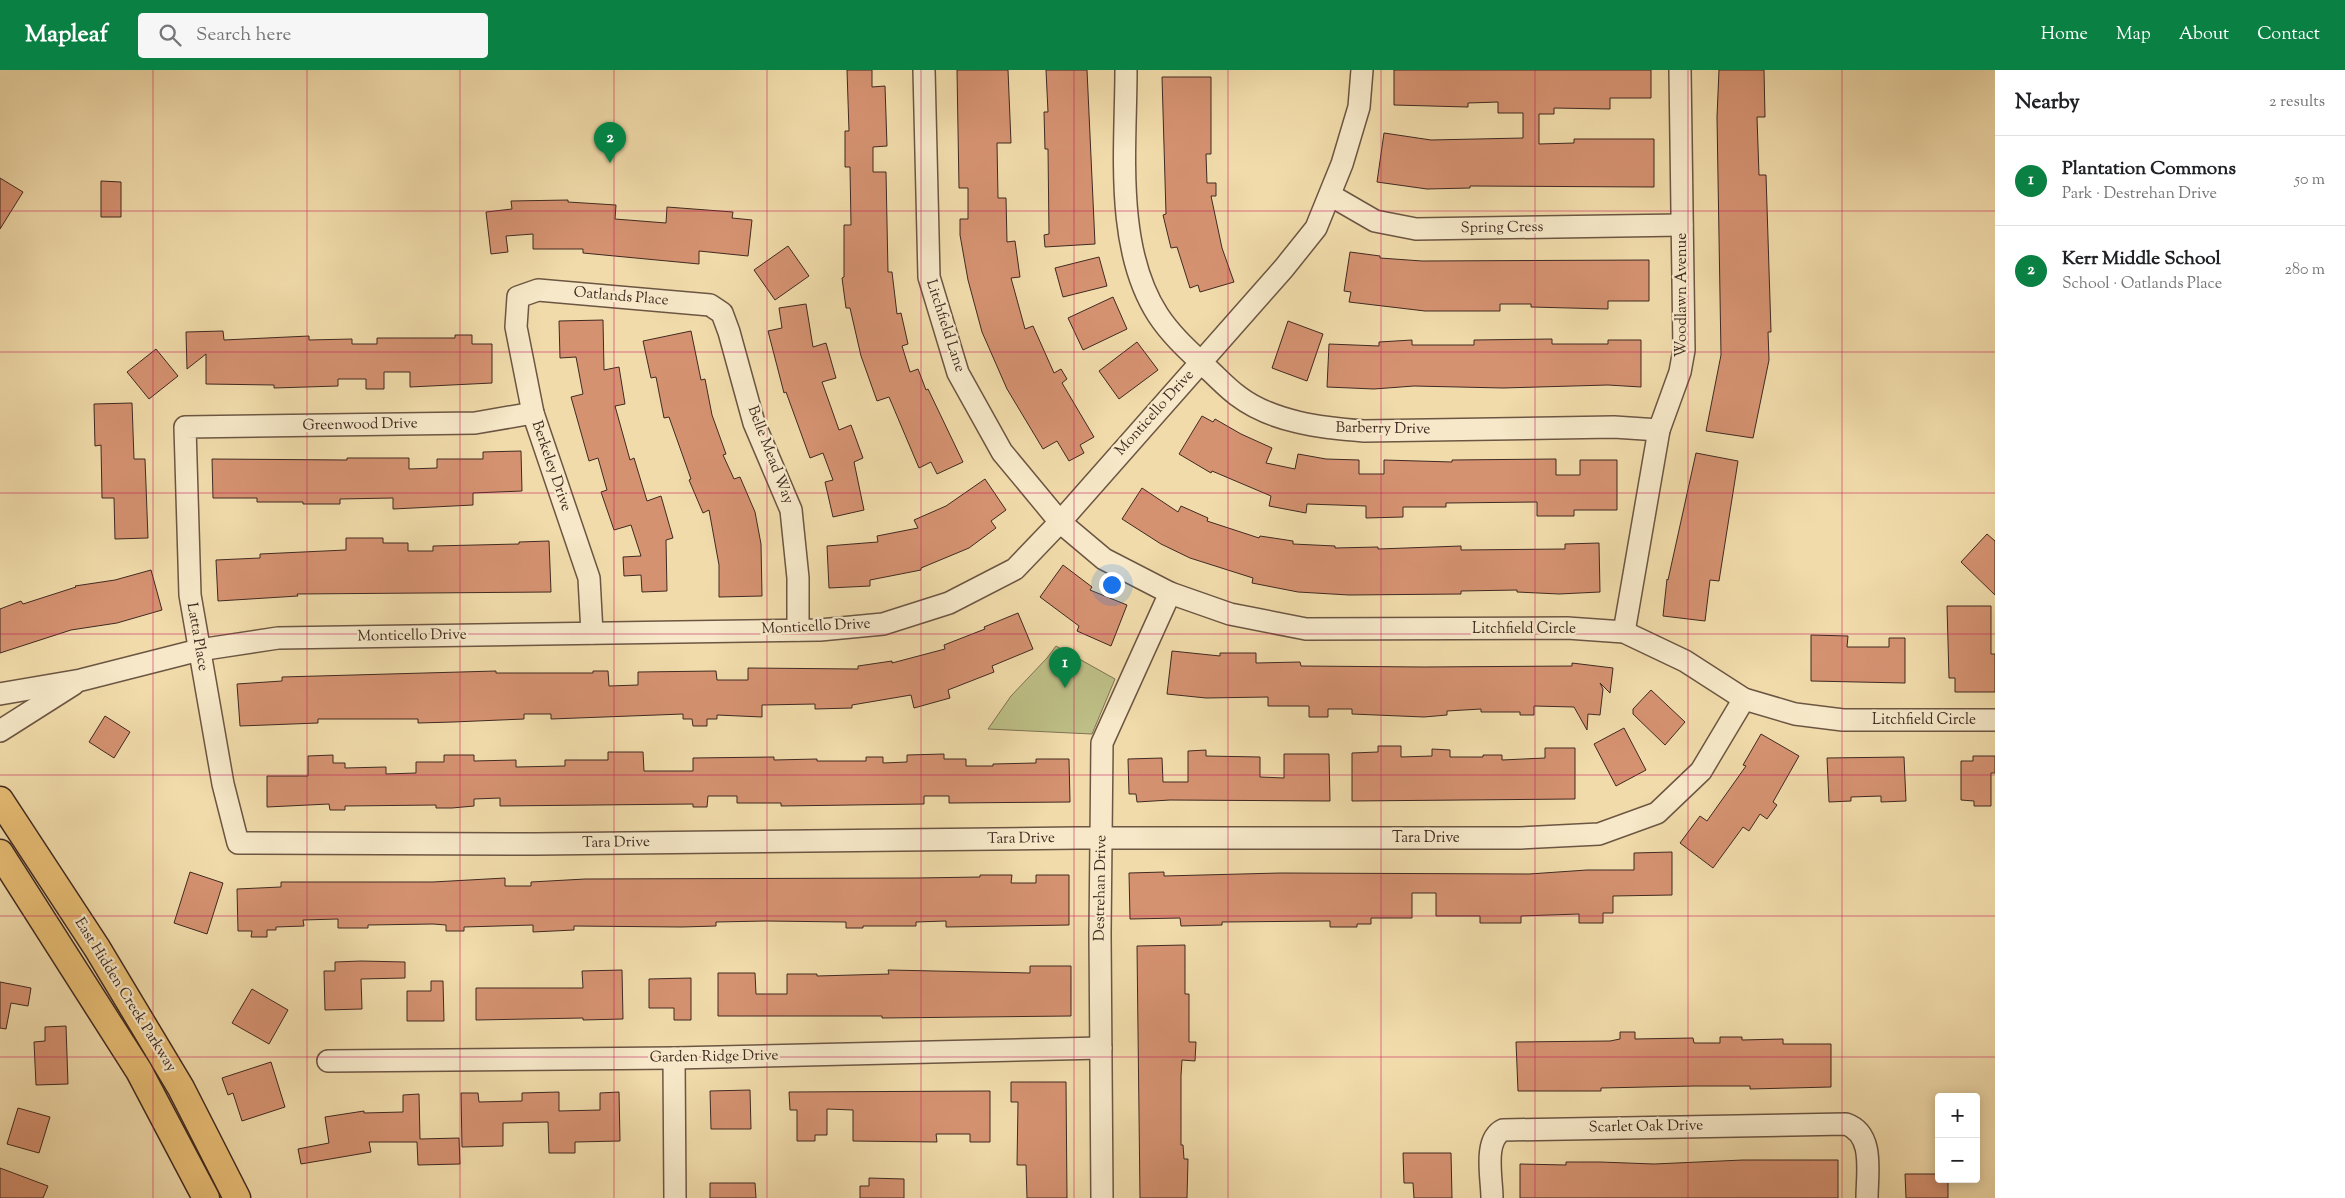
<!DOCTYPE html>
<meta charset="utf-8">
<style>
:root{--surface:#fff;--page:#f6f6f6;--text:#202124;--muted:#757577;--line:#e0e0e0;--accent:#0b8043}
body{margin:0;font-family:"Sorts Mill Goudy",serif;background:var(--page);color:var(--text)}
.controls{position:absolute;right:15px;bottom:15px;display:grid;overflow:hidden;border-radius:5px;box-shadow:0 2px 12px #0003}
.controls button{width:45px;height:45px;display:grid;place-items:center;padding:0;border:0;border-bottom:1px solid var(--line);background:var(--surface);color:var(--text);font:25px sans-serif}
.you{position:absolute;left:1111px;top:514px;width:18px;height:18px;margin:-12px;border:4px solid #fff;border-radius:50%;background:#1a73e8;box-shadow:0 0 0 8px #1a73e833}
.badge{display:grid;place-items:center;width:32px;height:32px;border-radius:50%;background:var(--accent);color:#fff;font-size:16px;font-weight:700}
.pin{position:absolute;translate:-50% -41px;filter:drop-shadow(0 1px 2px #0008)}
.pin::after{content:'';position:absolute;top:26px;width:18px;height:15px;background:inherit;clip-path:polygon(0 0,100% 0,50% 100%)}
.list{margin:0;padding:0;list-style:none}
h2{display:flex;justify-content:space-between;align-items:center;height:65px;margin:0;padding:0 20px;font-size:21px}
h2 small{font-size:16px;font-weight:400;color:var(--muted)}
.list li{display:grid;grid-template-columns:32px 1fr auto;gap:15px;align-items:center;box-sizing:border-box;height:90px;padding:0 20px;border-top:1px solid var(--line)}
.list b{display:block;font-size:19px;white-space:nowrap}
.list p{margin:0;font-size:16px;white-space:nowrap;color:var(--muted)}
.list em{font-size:16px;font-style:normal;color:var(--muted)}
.icon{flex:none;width:28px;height:28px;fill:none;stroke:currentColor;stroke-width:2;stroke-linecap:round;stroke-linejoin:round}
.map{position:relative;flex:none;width:1995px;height:1128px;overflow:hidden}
header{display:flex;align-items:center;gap:30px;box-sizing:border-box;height:70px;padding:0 25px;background:var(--accent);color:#fff}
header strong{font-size:24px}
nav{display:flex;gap:28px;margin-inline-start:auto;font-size:18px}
.search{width:350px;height:45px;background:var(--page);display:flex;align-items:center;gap:12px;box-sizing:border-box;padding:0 18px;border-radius:5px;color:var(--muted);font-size:19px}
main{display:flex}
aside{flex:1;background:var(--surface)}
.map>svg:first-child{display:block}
</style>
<header>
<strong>Mapleaf</strong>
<div class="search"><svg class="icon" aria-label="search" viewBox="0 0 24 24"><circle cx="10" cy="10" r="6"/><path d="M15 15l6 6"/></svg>Search here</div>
<nav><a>Home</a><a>Map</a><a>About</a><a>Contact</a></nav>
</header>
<main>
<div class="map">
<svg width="1995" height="1128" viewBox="0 0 1995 1128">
<rect width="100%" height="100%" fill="#f1dbaa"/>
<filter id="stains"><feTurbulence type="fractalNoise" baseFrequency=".004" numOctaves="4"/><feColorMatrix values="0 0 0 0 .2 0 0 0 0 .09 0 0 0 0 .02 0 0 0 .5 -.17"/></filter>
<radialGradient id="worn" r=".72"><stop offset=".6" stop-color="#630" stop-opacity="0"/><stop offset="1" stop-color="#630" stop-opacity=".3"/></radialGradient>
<path fill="#bdbf86" stroke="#7e7454" d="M1056,576l59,33 -23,55 -104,-5 23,-33 36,-38z"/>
<g fill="#d59271" stroke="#402a21">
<path d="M847,0h25v17l13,-1 2,60 -14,1v25h13l2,100h4l5,42 4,-1 7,31 -6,2 8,26 8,-3 8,21 2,-1 35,73 -26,12 -6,-12 -12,6 -30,-71 -12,4 -16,-45 -11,-48h-4l-4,-30 2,-1v-52h7l-1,-58h-5v-36h4z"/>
<path d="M957,0h51l3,73h-14l1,55h8l1,44 8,-1 5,36 -9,1 14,51 8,-3 21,47 7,-4 6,10 -5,4 32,54 -14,8 4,8 -15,8 -12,-20 -14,8 -36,-60 -25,-57 -14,-52 -8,-45v-16h8v-31h-9z"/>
<path d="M1046,0h41l8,174 -50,3 -1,-12 5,-1 -1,-85h-3l-1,-37h4z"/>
<path d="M1394,0h257v28h-41v11l-56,-1v6h-15v30l35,-1v-4h80v48l-184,-1v2l-43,1 -50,-7 7,-49 47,7 92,-2v-25h-25v-11l-30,1v4l-74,-2z"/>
<path d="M1719,0h45l1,47h-8l2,58h7l5,157h-3l1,28 -16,78 -47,-7 15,-76 -4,-238z"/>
<path d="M1162,7h49v77h-5l1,29h9v13h-5l11,52 12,34 -34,10 -2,-7 -8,3 -13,-41 -6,1 -8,-33 3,-1z"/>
<path d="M0,108l23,14 -23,37z"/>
<path d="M101,111l20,1v35h-20z"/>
<path d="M568,130v2l48,3 -1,14 51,4 1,-16 66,5 -1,6 20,2 -4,36 -49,-5v13l-116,-11v-4h-50v-15l-27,2 2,16 -17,2 -5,-42 26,-3 -1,-8z"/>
<path d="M788,176l21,30 -34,24 -21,-30z"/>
<path d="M1350,182l30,4v2l42,3 227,-1v41h-41v8l-77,-2v-3h-31v7h-75l-76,-9 2,-10 -7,-1z"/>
<path d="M1099,187l8,29 -44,11 -8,-29z"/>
<path d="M1113,227l14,32 -44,21 -15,-32z"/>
<path d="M806,234l7,43 13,-4 10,35 -14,4 17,48 12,-5 12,33 -9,4 10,48 -31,7 -8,-35 8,-2 -10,-27 -13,5 -24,-66 -2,1 -16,-62 14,-3 -3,-20z"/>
<path d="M603,250l1,50 15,-3 6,37 -10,2 15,54 4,-2 13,43 14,-5 12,42 -7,2 1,51 -25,1 -1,-17 -17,1 -1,-19 18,-1 -10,-31 -17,5 -13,-38 6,-2 -9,-32 -9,3 -18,-64 12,-3 -7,-37 -16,1 -1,-37z"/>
<path d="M1288,251l35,13 -16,47 -35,-13z"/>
<path d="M223,261l1,9 85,-4v4l43,-1v5h25v-6h78v-3h17v9h20v39l-82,4v-15h-26v17h-18v-10h-28v7l-64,2v-3l-68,-1v-30l-19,15 -1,-37z"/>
<path d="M691,261l10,49 4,-1 7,36 14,39 -3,1 11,24 6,-2 15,35 6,32 1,52 -43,1v-32l-10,-55 -6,3 -14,-33 2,-1 -22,-62 -5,1 -8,-41 -5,1 -8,-37z"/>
<path d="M1552,269v5h56v-4h33v47l-33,-2 -105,3 -89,-2 -40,3 -47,-2 2,-43 50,2v-4l33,-2v5h62v-5z"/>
<path d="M1137,272l21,28 -39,29 -20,-28z"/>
<path d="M156,279l22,27 -29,23 -22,-27z"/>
<path d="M132,333l2,56h11l3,79 -33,1 -1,-41h-12l-1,-53 -6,1 -1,-42z"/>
<path d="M1202,346l11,6 2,-3 26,15 31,14 -6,15 29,6 3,-15 28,5 33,1v14h25v-14l68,2v-2l104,-1v16h24v-15h37v50h-43v6h-37v-14l-91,1v4h-43v10l-37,1v-12l-59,-2 -1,9 -37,-7 2,-10 -59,-25 -1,2 -32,-19z"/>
<path d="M521,381l1,40 -49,2v12l-80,4v-11l-53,1v5h-37v-2h-46v-4h-44l-1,-39 135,1v-2h62v11l28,-1v-9h46v-7z"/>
<path d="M1696,383l42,8 -19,120 -9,-1 -5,41 -42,-5 4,-37 1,1z"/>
<path d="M985,409l21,31 -15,11 5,7 -27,20 -48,20v2l-51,10v6l-41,2 -2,-42 51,-4 -1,-6 41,-8 -4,-8 32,-14z"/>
<path d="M1142,418l36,24 3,-6 27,12 -1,3 52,17 1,-2 33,5v3l42,2v2l43,-1v2l83,-3v4l104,-1v-5l34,-1 1,49 -41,2 -42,-2v-2l-56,1v3l-112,1 -51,-3 -46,-9 1,-5 -63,-20 -29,-14 -39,-25z"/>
<path d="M1987,464l8,7v54l-34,-33z"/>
<path d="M346,468h37v5h25v8h25v-5l86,-2v-2l30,-1 2,51 -254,2 1,2 -80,5 -2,-41 44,-2v-4l86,-4z"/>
<path d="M1063,495l29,22 -2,3 37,15 -16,41 -34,-15 2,-5 -39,-29z"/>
<path d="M151,500l11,40 -45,13 -46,7 -71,23v-44l21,-8 2,3 53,-17 -1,-1 40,-6z"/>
<path d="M1947,536h44v48h4v38h-40v-14h-6z"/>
<path d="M1018,543l15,36 -41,17 2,6 -46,18 2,8 -36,10 -3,-13 -59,10v3l-37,1v-5l-53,1v12l-45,-2v4h-10v7h-14l-1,-7h-9v-5l-132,5v-5h-27v5l-71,3 -35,1v-4h-100v4l-78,3 -3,-42 45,-3v-4l214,-6v2h97v-2h15l1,15 29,-1v-13l78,-1 1,9h31v-12l110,1v-3l34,-5v2l53,-14 -1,-4 41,-16 -1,-2z"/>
<path d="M1811,565l37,1 -1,11h42v-9h16v45l-94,-2z"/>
<path d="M1172,581l48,5v-3h36v10l44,-1 1,4 123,1 148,-1v-3l41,5 -3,25 -10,-10 3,6 -3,26 -12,-1 -1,16 -13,-23 -40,-1v9h-14v-3h-39v-3l-34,2v4l-23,2 -72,-3v-5h-24v8h-19v-11h-41v-9l-62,1 -39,-4z"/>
<path d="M1651,620l34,32 -20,23 -32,-31v-5z"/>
<path d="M105,646l25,16 -16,26 -25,-16z"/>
<path d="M1624,658l22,42 -30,16 -22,-42z"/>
<path d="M1761,664l38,22 -26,46 4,3 -10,14 -7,-5 -11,17 -6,-4 -30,41 -33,-25 20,-27 7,5 39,-55 -3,-1z"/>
<path d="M1378,676h23v11l31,-1v-7l18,1v7h33v-2h19v5l43,-2v-10h30v51l-223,2v-48l26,-1z"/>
<path d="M1206,680v6l54,1v20l24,1v-24h45l1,47 -160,-1 -33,2 -1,-8h-7l-1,-35 34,-1 1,24h25v-31z"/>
<path d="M608,682h35l1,19h49v-13l81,-1v3l43,-1v2h49v-4h17v6l24,-1v-7l37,-1v5h22v7h27v-2l43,-1v-4h33l1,43 -121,1v-7h-25v8l-143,2v-3h-44v-7h-29l-1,11h-14v-3l-193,2v-8l-26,1v7l-22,2h-16v-3l-91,1v4h-15l-1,-6 -62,3v-31h41v-20l25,-1v8h12v5l41,-1v7l30,-1v-11h28v-7h30v6l42,-1v7l49,-1v-6h43z"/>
<path d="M1973,686h22v17h-4v33h-17v-5l-13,-1v-39h12z"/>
<path d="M1904,687l2,44 -25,1v-6l-30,1v4l-22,1 -2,-44z"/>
<path d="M1672,782v43l-59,1v17h-10v10h-24v-9l-58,2v7h-41v-7h-44v-23h-24v25h-41v6h-14v3h-27v-6l-108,1v3l-41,1 -1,-8 -50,1 -1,-46 35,-1v4l116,-3 249,1 58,-4h47v-17z"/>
<path d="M190,802l33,11 -16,51 -33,-11z"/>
<path d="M980,805h32l-1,8h25v-8h33v50l-123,2v-6l-30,1v4h-53v2h-17v-6l-80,-1 -50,1v4l-34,1 -108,-1v4l-41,2v-7l-69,2v4h-18v-6l-13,-1 -65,1v3h-30v-9l-35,1 1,6 -28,1v3h-9v7h-16l1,-6h-14l-1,-42 44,-2v-5h152l72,-4v8h26v-4l54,-3 331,-1 64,-1z"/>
<path d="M1185,875v49h4v48h7l-1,19 -13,-1 -1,16v69h2l1,14h4l-1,39h-47l-3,-252z"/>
<path d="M361,891l44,1v16l-44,1 1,30 -37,1 -1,-39h11v-9z"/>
<path d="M1030,896h41v50l-189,2v-2h-164v-43h37l1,21h31v-20h30v2l72,-2 -1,-4 142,3z"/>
<path d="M622,900l1,49 -40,1v-2l-107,2v-32h107l-1,-17z"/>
<path d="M691,908v42h-17v-12h-25v-29z"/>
<path d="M431,911h12l1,40h-37v-30h24z"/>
<path d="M0,912l31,6 -3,18 -17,-3 -5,26 -6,-1z"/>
<path d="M252,919l36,21 -19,34 -37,-21z"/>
<path d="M66,956l2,58 -32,1 -2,-43 11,-1v-14z"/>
<path d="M1620,962h15v7l58,-1 1,5h26v-6h22v3l41,-1v5h48v43l-81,2v-3h-56l-93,2v3h-83l-2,-49 94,-1 10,-2z"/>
<path d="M271,992l14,45 -43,14 -9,-28 -5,2 -6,-17z"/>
<path d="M1011,1012h55l1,116h-40l-1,-33h-9l1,-63h-7z"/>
<path d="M750,1020l1,39h-40l-1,-38z"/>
<path d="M990,1021v51h-20v-8h-34l1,8 -84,-1v-31l-26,-1v26h-12v6h-18v-31h-7l-1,-18z"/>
<path d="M559,1022v19l41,-1v-17l19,-1 1,49 -45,1v11h-26l-1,-31 -45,1v23l-41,1 -1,-54h17l1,9 43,-1v-8z"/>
<path d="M419,1024l1,45 39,-1 1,26 -42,1 -1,-23h-48l2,10 -70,12 -3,-15 31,-6 -4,-26 39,-6v2l39,-1v-17z"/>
<path d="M18,1038l32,9 -11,36 -32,-9z"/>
<path d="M1403,1083h48l1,45h-38l-1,-15h-9z"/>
<path d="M1743,1090h95v38h-318v-34l46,1v-3h34l54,2z"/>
<path d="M0,1098l48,18 -5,12h-43z"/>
<path d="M1905,1104h34v5h9v19h-42z"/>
<path d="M869,1108l35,1v19h-44v-12h9z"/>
<path d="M710,1113h45l1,15h-46z"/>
</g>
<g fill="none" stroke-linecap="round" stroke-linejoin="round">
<g stroke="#6c5643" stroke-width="24">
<g id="minor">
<path d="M924,0l5,207 29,96 44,79 58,70 44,37 66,34 60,21 76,15 261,-1 57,4 61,29 59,38 51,15 48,6h152"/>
<path d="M1126,0c0,77 -12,177 32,245 13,20 31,36 49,53 10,9 20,20 31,28 34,26 84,32 126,35l250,-4 45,3"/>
<path d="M1330,125l45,26 41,8 266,-4"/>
<path d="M533,343l-58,10 -290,4 5,168 33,189 15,59 298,1 541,-6h443l79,-4 58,-21 44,-42 43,-72"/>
<path d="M1624,562l35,-202 21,-58 4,-22 -4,-280"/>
<path d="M592,563l-3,-55 -56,-165 -17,-86 2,-30 20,-7 172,15 12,8 7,19 25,91 37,87 7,68v52"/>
<path d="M0,624l81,-14 118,-30 79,-12 542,-8 63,-6 66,-21 66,-34 45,-47 224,-254 32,-40 26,-64 17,-57 3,-37"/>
<path d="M0,661l74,-47"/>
<path d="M674,988l1,140"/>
<path d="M328,991l346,-3 427,-10"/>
<path d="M1102,1128l-2,-264 2,-191 68,-150"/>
<path d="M1492,1128c0,-20 -9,-58 11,-68l343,-6c29,10 21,49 21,74"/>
</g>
</g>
<g stroke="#402a21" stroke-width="29">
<g id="major">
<path d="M0,730l97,148 84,140 56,110"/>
<path d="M0,783l139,218 67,127"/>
</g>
</g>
<use href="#minor" stroke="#f6e8c8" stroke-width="21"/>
<use href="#major" stroke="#e8be75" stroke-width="26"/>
</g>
<path fill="none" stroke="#c2185b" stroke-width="1" stroke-opacity="0.55" d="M153,0v1128M307,0v1128M460,0v1128M614,0v1128M767,0v1128M921,0v1128M1074,0v1128M1228,0v1128M1381,0v1128M1535,0v1128M1688,0v1128M1842,0v1128M0,141h1995M0,282h1995M0,423h1995M0,564h1995M0,705h1995M0,846h1995M0,987h1995"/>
<g text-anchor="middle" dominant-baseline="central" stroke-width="4.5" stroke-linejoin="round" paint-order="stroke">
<g font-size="15" fill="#402a21" stroke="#f6e8c8">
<text transform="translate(1502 158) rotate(-1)">Spring Cress</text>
<text transform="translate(1682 225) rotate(-90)">Woodlawn Avenue</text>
<text transform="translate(621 227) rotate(5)">Oatlands Place</text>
<text transform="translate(945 256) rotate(72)">Litchfield Lane</text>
<text transform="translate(1155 343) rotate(-48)">Monticello Drive</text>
<text transform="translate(360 355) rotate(-1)">Greenwood Drive</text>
<text transform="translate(1383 359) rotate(1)">Barberry Drive</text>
<text transform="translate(770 385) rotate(69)">Belle Mead Way</text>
<text transform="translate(551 396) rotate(71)">Berkeley Drive</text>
<text transform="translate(816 557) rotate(-3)">Monticello Drive</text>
<text x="1524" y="559">Litchfield Circle</text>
<text transform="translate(412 566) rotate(-1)">Monticello Drive</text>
<text transform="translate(197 567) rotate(80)">Latta Place</text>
<text x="1924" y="650">Litchfield Circle</text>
<text x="1426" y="768">Tara Drive</text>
<text transform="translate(1021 769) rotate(-1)">Tara Drive</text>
<text transform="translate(616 773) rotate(-1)">Tara Drive</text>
<text transform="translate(1101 818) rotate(-89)">Destrehan Drive</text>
<text transform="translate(125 925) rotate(58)">East Hidden Creek Parkway</text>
<text transform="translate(714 987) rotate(-1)">Garden Ridge Drive</text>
<text transform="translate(1646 1057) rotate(-1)">Scarlet Oak Drive</text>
</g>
</g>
<rect width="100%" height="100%" filter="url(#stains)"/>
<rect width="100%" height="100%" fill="url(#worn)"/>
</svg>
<div class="controls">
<button>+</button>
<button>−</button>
</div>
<div class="you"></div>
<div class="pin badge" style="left:1065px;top:618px">1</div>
<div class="pin badge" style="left:610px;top:93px">2</div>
</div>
<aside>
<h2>Nearby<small>2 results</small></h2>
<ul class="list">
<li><span class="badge">1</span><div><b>Plantation Commons</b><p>Park · Destrehan Drive</p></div><em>50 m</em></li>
<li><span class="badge">2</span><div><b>Kerr Middle School</b><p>School · Oatlands Place</p></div><em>280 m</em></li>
</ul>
</aside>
</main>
